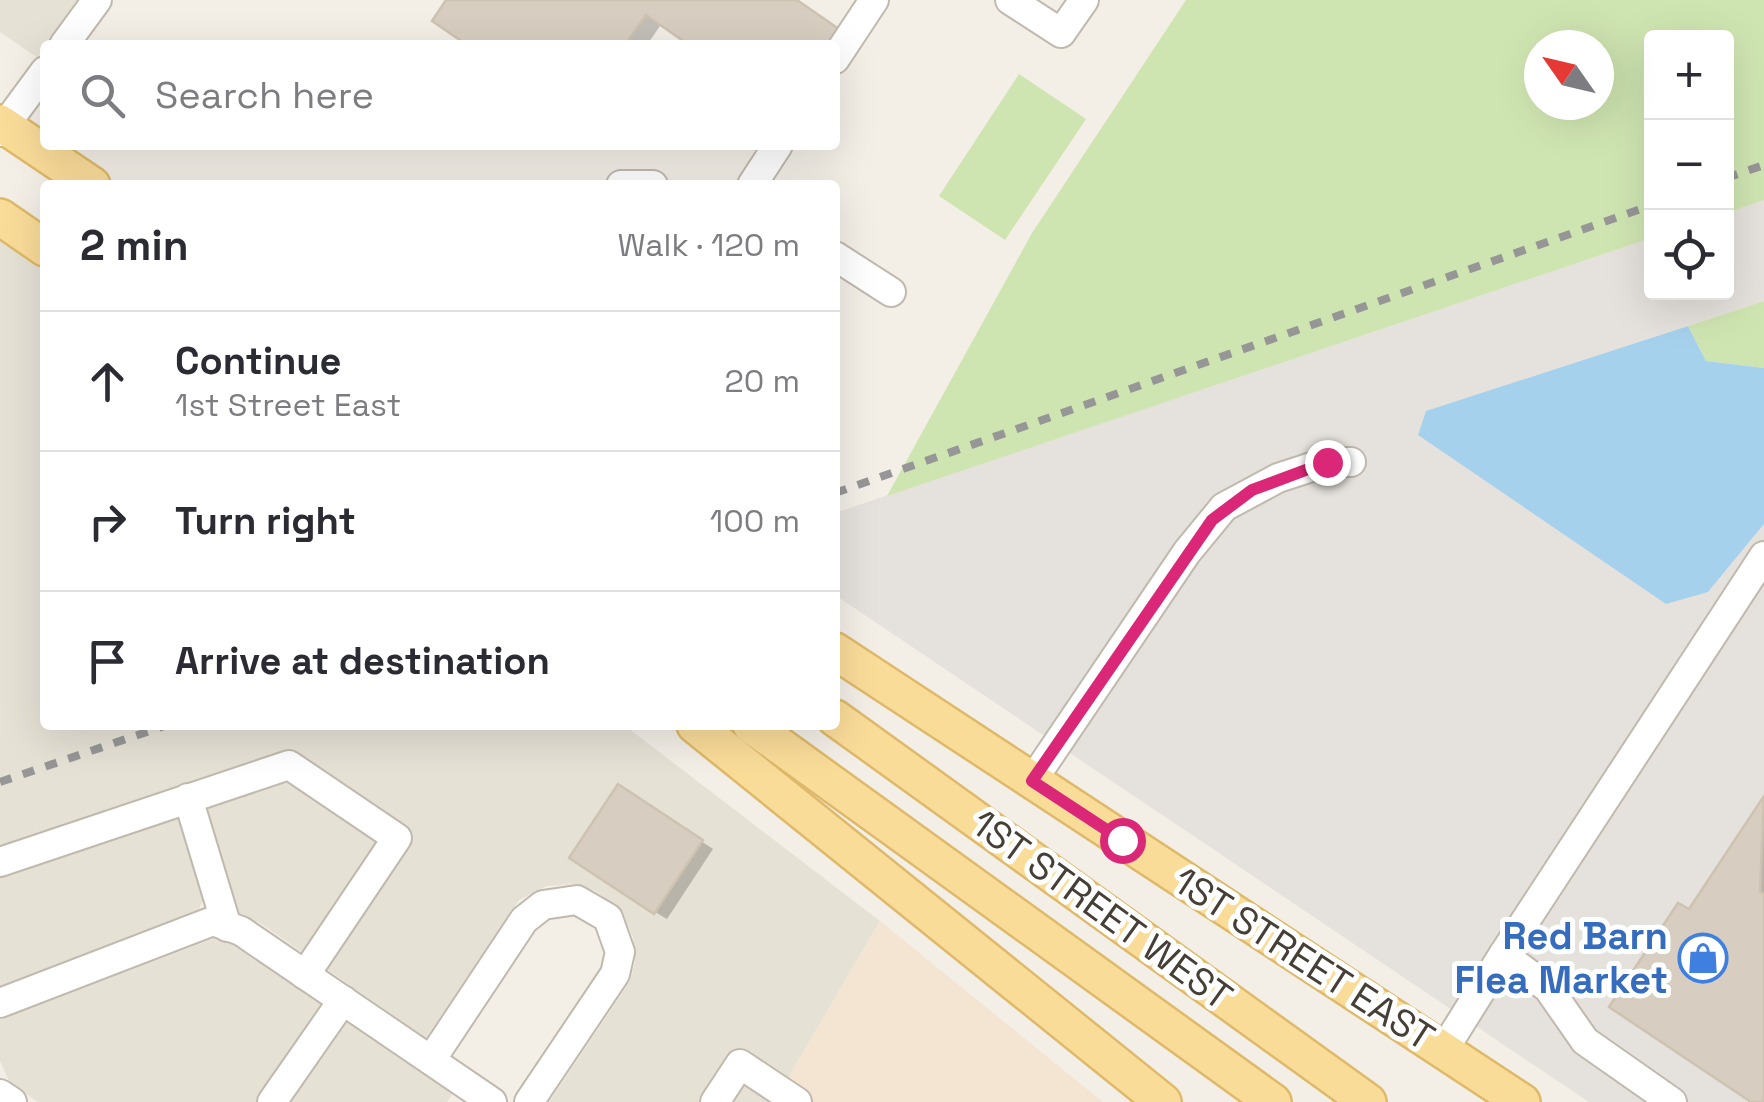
<!DOCTYPE html>
<meta charset="utf-8">
<style>
:root{--surface:#fff;--page:#f7f7f7;--text:#2b2b33;--muted:#7c7c81;--line:#e1e1e2}
body{margin:0;font-family:"Space Grotesk",sans-serif;background:var(--page);color:var(--text)}
.controls{position:absolute;right:30px;top:30px;display:grid;overflow:hidden;border-radius:10px;box-shadow:0 10px 40px #0002}
.controls button{width:90px;height:90px;display:grid;place-items:center;padding:0;border:0;border-bottom:2px solid var(--line);background:var(--surface);color:var(--text);font:50px sans-serif}
.compass{position:absolute;left:1524px;top:30px;width:90px;height:90px;border-radius:50%;background:var(--surface);box-shadow:0 10px 40px #0002;rotate:304deg}
.stop{position:absolute;width:30px;height:30px;margin:-22px;border:8px solid #db2777;border-radius:50%;background:#fff}
.stop.end{background:#db2777;border-color:#fff;box-shadow:0 2px 10px #0008}
.list{margin:0;padding:0;list-style:none}
h2{display:flex;justify-content:space-between;align-items:center;height:130px;margin:0;padding:0 40px;font-size:42px}
h2 small{font-size:32px;font-weight:400;color:var(--muted)}
.list li{display:grid;grid-template-columns:65px 1fr auto;gap:30px;align-items:center;box-sizing:border-box;height:140px;padding:0 40px;border-top:2px solid var(--line)}
.list b{display:block;font-size:38px;white-space:nowrap}
.list p{margin:0;font-size:32px;white-space:nowrap;color:var(--muted)}
.list em{font-size:32px;font-style:normal;color:var(--muted)}
.icon{flex:none;width:55px;height:55px;fill:none;stroke:currentColor;stroke-width:2;stroke-linecap:round;stroke-linejoin:round}
.map{position:relative;flex:none;width:1764px;height:1102px;overflow:hidden}
.search{position:absolute;background:var(--surface);box-shadow:0 10px 40px #0002;left:40px;top:40px;width:800px;height:110px;display:flex;align-items:center;gap:25px;box-sizing:border-box;padding:0 35px;border-radius:10px;color:var(--muted);font-size:38px}
.panel{position:absolute;background:var(--surface);box-shadow:0 10px 40px #0002;left:40px;top:180px;width:800px;height:550px;border-radius:10px}
.map>svg:first-child{display:block}
</style>
<div class="map">
<svg width="1764" height="1102" viewBox="0 0 1764 1102">
<rect width="100%" height="100%" fill="#f3efe7"/>
<g fill="#e6e1d5">
<path d="M0,0h79l-41,58 -38,-26z"/>
<path d="M0,239l45,30v456h579l256,196 -106,181h-225l80,-119 6,-20 -2,-26 -11,-25 -25,-20 -21,-8 -29,2 -28,14 -93,138 -166,-115 -58,-21 -3,7 -199,77z"/>
<path d="M215,938l20,7 218,148 -6,9h-409l-28,-19 -10,-22v-41z"/>
</g>
<path fill="#f4e5d3" d="M880,921l223,181h-329z"/>
<path fill="#e5e1dc" d="M1764,200v101l-337,110 281,181 56,-68v578h-175l-754,-507v-82l816,-275 1,54h74l1,-79z"/>
<g fill="#cfe5b1" fill-rule="evenodd">
<path d="M1186,0h578v200l-37,13 -1,-175h-74l-1,200 -764,258 145,-263zM1599,45v60h-60v-60z"/>
<path d="M1019,74l67,45 -81,121 -66,-44z"/>
<path d="M1764,301v67l-58,-7 -18,-35z"/>
</g>
<path fill="#a6d1ed" d="M1688,326l18,35 58,7v156l-56,68 -42,12 -248,-169 8,-24z"/>
<g fill="#0003">
<path d="M450,0h346l39,45h-142l-31,-22 -15,22h-176z"/>
<path d="M630,794l83,55 -46,70 -12,-7z"/>
<path d="M1764,800v302h-8l-66,-190z"/>
</g>
<g fill="#d7cdc0" stroke="#cec2b0" stroke-width="2.5">
<path d="M446,0h351l42,29 -11,16h-139l-43,-30 -21,30h-158l-35,-24z"/>
<path d="M618,784l85,56 -49,74 -85,-56z"/>
<path d="M1764,796l-4,96 4,2v208h-13l-142,-95 69,-104 11,6z"/>
</g>
<g fill="none" stroke-linecap="round" stroke-linejoin="round">
<g stroke="#c1b9ad" stroke-width="32">
<g id="minor">
<path d="M1010,0l51,33 23,-33"/>
<path d="M64,45l33,-45"/>
<path d="M835,59l39,-59"/>
<path d="M0,132l45,-61"/>
<path d="M621,185h32"/>
<path d="M752,185l26,-40"/>
<path d="M835,256l56,36"/>
<path d="M1032,781l155,-229 37,-45 54,-29 49,-16h24"/>
<path d="M188,798l39,129"/>
<path d="M0,862l289,-97 108,73 -92,137"/>
<path d="M1503,955l261,-399"/>
<path d="M0,1003l213,-82 28,10 251,171"/>
<path d="M1443,1051l60,-96 45,33 37,53 87,61"/>
<path d="M431,1060l93,-140 19,-15 34,-5 31,18 12,34 -5,22 -86,128"/>
<path d="M0,1094l12,8"/>
<path d="M272,1102l71,-102"/>
<path d="M715,1102l25,-38 57,38"/>
</g>
</g>
<g stroke="#deb969" stroke-width="40">
<g id="major">
<path d="M0,123l92,62"/>
<path d="M0,217l45,31"/>
<path d="M835,651l687,451"/>
<path d="M835,718l533,384"/>
<path d="M695,725l468,377"/>
<path d="M751,725l522,377"/>
</g>
</g>
<use href="#minor" stroke="#fff" stroke-width="28"/>
<use href="#major" stroke="#fadc99" stroke-width="35"/>
<g stroke="#969696" stroke-width="8" stroke-dasharray="12 12" stroke-linecap="butt">
<path d="M1726,178l38,-13"/>
<path d="M835,493l817,-288"/>
<path d="M0,782l167,-57"/>
</g>
</g>
<g fill="none" stroke-linecap="round" stroke-linejoin="round">
<path stroke="#db2777" stroke-width="12" d="M1122,840l-90,-59 180,-261 40,-30 75,-28"/>
</g>
<defs>
<g id="shop-ring" transform="scale(2.5)"><circle r="9.5" fill="#fff" stroke="#3f7fe0" stroke-width="1.5"/><path d="M-5-2.5h2.3a2.7 3.5 0 0 1 5.4 0H5L5.5 6h-11ZM-1.5-2.5h3a1.5 2.3 0 0 0-3 0Z" fill="#3f7fe0"/></g>
</defs>
<g fill-rule="evenodd">
<use href="#shop-ring" x="1703" y="958"/>
</g>
<g text-anchor="middle" dominant-baseline="central" stroke-width="10" stroke-linejoin="round" paint-order="stroke">
<g font-size="38" fill="#453f36" stroke="#fff">
<text transform="translate(1102 910) rotate(36)">1ST STREET WEST</text>
<text transform="translate(1304 959) rotate(33)">1ST STREET EAST</text>
</g>
<g font-size="38" font-weight="bold" fill="#366cbe" stroke="#fff" text-anchor="end">
<text x="1668" y="936">Red Barn<tspan x="1668" dy="44">Flea Market</tspan></text>
</g>
</g>
</svg>
<div class="controls">
<button>+</button>
<button>−</button>
<button><svg class="icon" aria-label="locate" viewBox="0 0 24 24"><circle cx="12" cy="12" r="6"/><path d="M12 2v4M12 18v4M2 12h4M18 12h4"/></svg></button>
</div>
<svg class="compass" viewBox="-18 -18 36 36"><path d="M0-13l5 13h-10z" fill="#e53935"/><path d="M0 13l5-13h-10z" fill="#7c7c81"/></svg>
<div class="stop" style="left:1122px;top:840px"></div>
<div class="stop end" style="left:1327px;top:462px"></div>
<div class="search"><svg class="icon" aria-label="search" viewBox="0 0 24 24"><circle cx="10" cy="10" r="6"/><path d="M15 15l6 6"/></svg>Search here</div>
<section class="panel">
<h2>2 min<small>Walk · 120 m</small></h2>
<ul class="list">
<li><svg class="icon" aria-label="ahead" viewBox="0 0 24 24"><path d="M12 20V5M6 11l6-6 6 6"/></svg><div><b>Continue</b><p>1st Street East</p></div><em>20 m</em></li>
<li><svg class="icon" aria-label="right" viewBox="0 0 24 24"><path d="M7 20v-9h11M14 6l5 5-5 5"/></svg><div><b>Turn right</b></div><em>100 m</em></li>
<li><svg class="icon" aria-label="arrive" viewBox="0 0 24 24"><path d="M6 21V4h12l-3 4 3 4H6"/></svg><div><b>Arrive at destination</b></div></li>
</ul>
</section>
</div>
